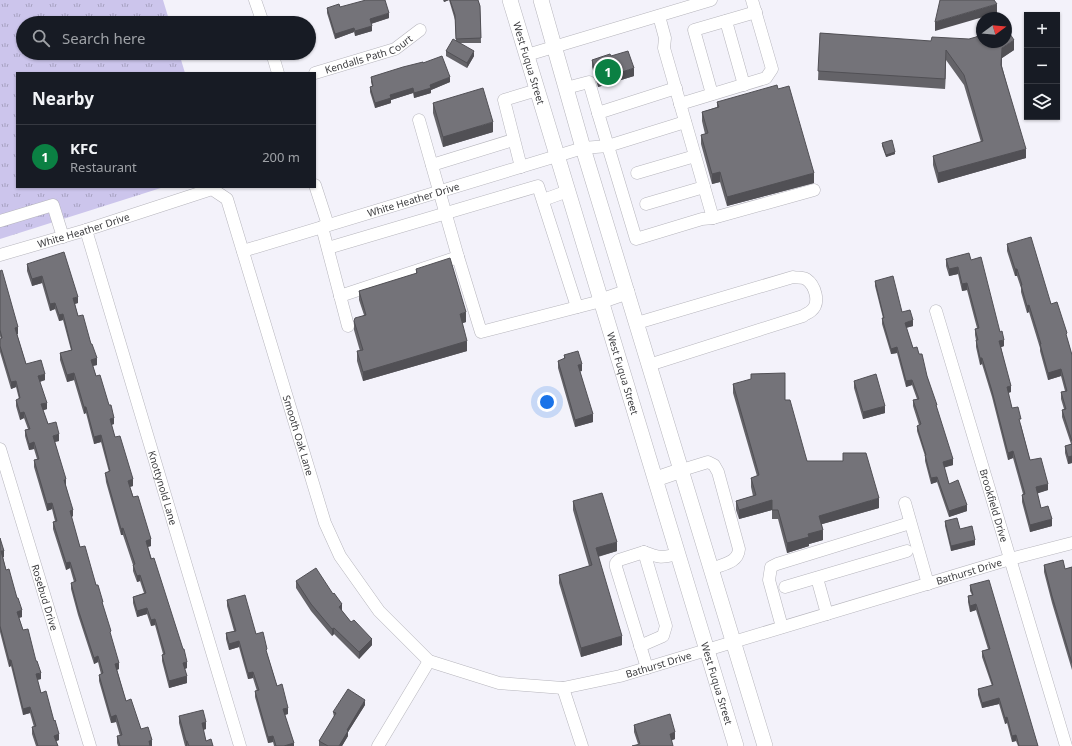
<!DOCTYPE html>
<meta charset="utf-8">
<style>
:root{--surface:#171b24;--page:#242831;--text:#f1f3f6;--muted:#9ea1a6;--line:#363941;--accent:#0b8043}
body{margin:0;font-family:"Noto Sans",sans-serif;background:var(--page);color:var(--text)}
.controls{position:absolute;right:12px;top:12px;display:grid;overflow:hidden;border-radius:0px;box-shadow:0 1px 3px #0004}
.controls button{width:36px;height:36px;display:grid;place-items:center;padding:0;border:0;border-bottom:1px solid var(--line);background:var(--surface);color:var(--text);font:20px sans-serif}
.compass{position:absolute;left:976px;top:12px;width:36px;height:36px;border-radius:50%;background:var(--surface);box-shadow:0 1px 3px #0004;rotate:74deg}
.you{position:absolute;left:547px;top:402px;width:14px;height:14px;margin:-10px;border:3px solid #fff;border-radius:50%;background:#1a73e8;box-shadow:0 0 0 6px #1a73e833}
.badge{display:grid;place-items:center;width:26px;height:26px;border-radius:50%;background:var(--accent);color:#fff;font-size:13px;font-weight:700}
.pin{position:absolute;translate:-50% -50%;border:2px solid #fff;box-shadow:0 1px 4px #0006}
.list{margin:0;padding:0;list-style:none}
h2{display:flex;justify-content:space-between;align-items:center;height:52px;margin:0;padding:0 16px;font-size:17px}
h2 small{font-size:13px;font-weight:400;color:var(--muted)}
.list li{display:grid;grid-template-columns:26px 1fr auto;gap:12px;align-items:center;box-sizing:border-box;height:64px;padding:0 16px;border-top:1px solid var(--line)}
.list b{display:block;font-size:15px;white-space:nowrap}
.list p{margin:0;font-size:13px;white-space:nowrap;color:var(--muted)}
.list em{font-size:13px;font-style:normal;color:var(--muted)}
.icon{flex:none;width:22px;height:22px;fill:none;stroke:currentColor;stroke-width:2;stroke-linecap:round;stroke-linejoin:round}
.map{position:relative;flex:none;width:1072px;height:746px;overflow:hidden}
.search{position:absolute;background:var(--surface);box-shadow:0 1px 3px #0004;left:16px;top:16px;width:300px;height:44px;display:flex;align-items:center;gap:10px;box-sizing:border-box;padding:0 14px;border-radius:22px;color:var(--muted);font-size:15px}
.panel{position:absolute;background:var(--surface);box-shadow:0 1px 3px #0004;left:16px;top:72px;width:300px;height:116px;border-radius:0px}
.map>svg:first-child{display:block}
</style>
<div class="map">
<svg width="1072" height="746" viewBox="0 0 1072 746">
<defs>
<pattern id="park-tufts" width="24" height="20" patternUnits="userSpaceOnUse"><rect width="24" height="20" fill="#ccc5ec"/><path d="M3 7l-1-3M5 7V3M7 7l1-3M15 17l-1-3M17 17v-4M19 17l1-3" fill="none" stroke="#a7a1c1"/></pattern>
</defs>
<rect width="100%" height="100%" fill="#f3f2fa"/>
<path fill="url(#park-tufts)" d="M0,0h163l7,23h-147v30h156l6,20h-168v114h147l-164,52z"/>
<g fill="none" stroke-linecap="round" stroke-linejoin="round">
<g stroke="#b6b5bc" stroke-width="13">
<g id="minor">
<path d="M255,0l8,23"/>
<path d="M659,16l6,22 -1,10 49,170"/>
<path d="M726,21l18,64"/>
<path d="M272,53l6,20"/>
<path d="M527,55l184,-55"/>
<path id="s1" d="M315,73l80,-24 25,-19"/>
<path d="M566,88l23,-6 9,31"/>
<path d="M676,88l-78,25 38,126 66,-20 11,-1 101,-28"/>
<path d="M712,94l-18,-64 62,-18"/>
<path d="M680,104l86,-26 6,-9 -20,-69"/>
<path d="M419,120l39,137"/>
<path d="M432,165l81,-25"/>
<path d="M521,167l-17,-67 33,-10"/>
<path d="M637,173l58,-17"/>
<path d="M315,185l13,40"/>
<path d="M543,200l25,-9"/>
<path d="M646,204l58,-17"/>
<path d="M0,221l53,-16 10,32"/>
<path d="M322,227l26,99"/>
<path id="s2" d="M86,230l154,516"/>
<path d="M328,248l210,-62 39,121"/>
<path id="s3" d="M243,251l340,-103 25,-2 77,-24"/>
<path id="s4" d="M0,255l86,-25 126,-41 15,10 98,324 15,33 39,55 50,50 70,22 64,5 57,-12 390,-117 62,-16"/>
<path d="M340,296l118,-39 23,75 120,-31"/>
<path id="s5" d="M936,311l130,435"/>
<path d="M637,323l156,-46c4,1 9,0 13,2 9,6 15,24 5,32 -2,2 -6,3 -8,5l-154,49"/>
<path id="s6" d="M0,449l90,297"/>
<path d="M682,470l26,-8 6,3 4,7 21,77c-1,14 -16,15 -28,20"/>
<path d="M905,503l23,81"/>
<path d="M817,578l10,36"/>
<path d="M785,587l122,-36"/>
<path d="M782,627l-13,-47 2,-13 6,-3 133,-41"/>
<path d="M640,646l23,-10 3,-10 -22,-74"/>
<path d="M647,668l-31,-101v-4l3,-3 25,-8c16,6 17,6 34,2"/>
<path d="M563,688l19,58"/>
<path d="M378,746l51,-85"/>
</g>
</g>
<g stroke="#b6b5bc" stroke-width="16">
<g id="major">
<path id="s7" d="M510,0l226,746"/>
<path d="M541,0l42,148 182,598"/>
<path d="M601,301l26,-9"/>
<path d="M656,479l26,-9"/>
</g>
</g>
<use href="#minor" stroke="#fff" stroke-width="12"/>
<use href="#major" stroke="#fff" stroke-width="15"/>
</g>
<g fill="#646368">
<path d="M443,0h35l2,6 1,37h-21l14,13 -7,12 -21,-12v-5l10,-10 -1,-21 -6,-20 -5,2z"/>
<path d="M340,7l49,11 -18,6 1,7 -17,5 -1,-4 -19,7 -8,-26v-5z"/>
<path d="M820,33l194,17 -12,8v8l24,92 -88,25 -5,-18v-9l48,-14 -17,-57 -18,-25 -1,29 -127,-9z"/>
<path d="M611,56l23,20 -36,11 -6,-20v-7z"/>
<path d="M423,63l27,19 -19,8v3l-17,5 -1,-5 -22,7v3l-16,5 -5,-16v-5l2,-1 -1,-4v-5z"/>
<path d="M778,89l36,94 -87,23 -7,-24 -8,2 -11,-40v-9l4,-1 -3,-13v-9l15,-5v-5z"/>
<path d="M433,103l60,29 -50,15 -10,-34z"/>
<path d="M882,143l13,11 -9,3 -4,-11z"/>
<path d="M1007,244l44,60 16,34 5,17v108l-4,1 -3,-11v-7l6,-2 -9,-27v-7l2,-1 -3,-10v-7l4,-1 -4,-15 -13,4 -8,-29v-3l-11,-36 -2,1 -6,-21v-4l-4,-12h-2l-8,-25z"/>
<path d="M946,259l25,1 33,86 -3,1 10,45 -3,1 4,15 9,17 9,35 18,30 -11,3 4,15 11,18 -22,6 -8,-30v-7l1,-1 -10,-36 -5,2 -16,-63 -10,-33 -2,1 -4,-18v-7l-1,-5v-6l2,-1 -10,-38 -5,1 -4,-17 -9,2 -3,-10z"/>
<path d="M27,264l51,39 -3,1 3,12 19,49 -4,1 3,10 18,48 -3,1 4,12 18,49 -3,1 21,59 -3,1 39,121 -2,1 2,14 -18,5 -7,-27v-6l1,-1 -8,-29 -4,1 -4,-12 -10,3 -4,-14v-6l11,-4 -4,-12 -3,1 -4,-11v-6l-10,-30h-2l-15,-53 -1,-9 4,-1 -8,-30 -7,2 -8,-31 -2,1 -10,-34 -7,2 -7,-22v-7l11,-3 -8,-30 -4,1 -4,-12 -5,2 -8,-28 -10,3 -5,-15z"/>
<path d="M416,269l50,53 -4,1 5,28 -104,30 -6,-20v-10h3l-6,-21v-9l10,-6 -5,-15v-9l57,-17z"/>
<path d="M0,271l18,63h-1l9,30 19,16 -5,2 7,27 -4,1 5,14 11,17 -4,1 11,44 7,30 -2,1 9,30 16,38 7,21 16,63 -2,1 9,31 15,28 11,17h-34l-1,-3v-7h3l-4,-14 -5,1 -12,-42v-6l2,-1 -3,-12 -4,2 -16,-49 -7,-26v-6l3,-1 -4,-14 -4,2 -13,-41v-7l2,-1 -3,-12 -5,2 -13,-44v-7l3,-1 -3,-10 -5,1 -4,-14v-6l3,-1 -4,-11 -4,2 -4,-14v-6l3,-1 -3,-12 -5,2 -11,-37v-13h1l-1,-3z"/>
<path d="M875,281l27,31 11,14 -7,2 7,20 6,6 8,22 26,89 -9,2 5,17 18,27 -18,6 -12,-35 -6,2 -6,-23v-5l-8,-25v-5l2,-1 -6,-19v-6l4,-1 -5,-14 -6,2 -9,-34 -6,1 -9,-30v-6h1l-8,-32z"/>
<path d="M564,355l18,16h-2l13,51 -18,5 -17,-59v-7l6,-2z"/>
<path d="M854,381l31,32 -22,6 -9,-31z"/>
<path d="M733,384l52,16 22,61 72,47 -57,16 1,16 -14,4v2l-22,7 -9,-34h-6v-9l-33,9 -3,-9v-9l17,-5 -2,-9v-9l6,-2 -24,-83z"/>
<path d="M573,501l44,50 -19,6 24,88 -41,12 -22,-74v-8l30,-9 -16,-56z"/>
<path d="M945,521l15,8 15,16 -24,6 -6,-25z"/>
<path d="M0,538l4,19h-1l3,13 11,28 5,19 -3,1 4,12 18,49 -4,1 4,13 18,47 -3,1 2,5h-22l-4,-12v-7h2l-4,-14 -7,2 -12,-49 -2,1 -9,-35z"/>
<path d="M1044,565l21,4 7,-2v103l-20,-67 -8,-31z"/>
<path d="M296,581l46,30 9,11 21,23 -13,14 -25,-25 -2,2 -21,-25 -15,-23z"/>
<path d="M970,585l68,161h-20l-2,-5 -4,1 -5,-19 -2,1 -6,-20 -17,4 -4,-13v-6l14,-3 -10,-29v-6l6,-2 -12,-39 -6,2 -2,-10v-6l4,-1 -2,-4z"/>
<path d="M227,600l29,34 11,19 10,33 11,28 -3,1 9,31h-20l-1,-4 -5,1 -13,-46v-6h2l-4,-13 -5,1 -9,-32 -10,3 -3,-11v-6l8,-2 -7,-25z"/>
<path d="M365,705l-17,27v4l-6,10h-23v-5l15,-24 -1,-5z"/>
<path d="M179,716l27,13 -3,1 3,11 7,5h-28l-6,-23z"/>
<path d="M634,725l41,14 -4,1 -33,4 -4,-12z"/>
</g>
<g fill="#515055">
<path d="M444,0h5l-5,2z"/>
<path d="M997,4v9l-62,18v-9z"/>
<path d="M389,13v5l-19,6v-5z"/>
<path d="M372,26v5l-17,5v-5z"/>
<path d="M354,28v4l-19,7v-5z"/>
<path d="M1014,40v10l-12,8 -1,16 1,-26z"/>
<path d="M946,50v10l-1,29v-10z"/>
<path d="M474,51v5l-7,12v-5z"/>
<path d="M634,68v8l-36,11v-7z"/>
<path d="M450,77v5l-19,8v3l-17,5v-5l16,-8z"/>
<path d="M413,88v5l-22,7v3l-16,5v-5l15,-8z"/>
<path d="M493,122v10l-50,15v-10z"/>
<path d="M1026,149v9l-88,25v-10z"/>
<path d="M895,152v2l-9,3v-2z"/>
<path d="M720,172v10l-8,2v-10z"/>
<path d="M814,173v10l-87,23v-9z"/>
<path d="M958,267v7l-9,2v-7z"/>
<rect x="1015" y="269" width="2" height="7"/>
<path d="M42,276v7l-10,3v-7z"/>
<path d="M967,283v7l-5,1v-7z"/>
<path d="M78,297v6l-5,1v-6z"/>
<path d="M55,303v6l-5,2v-7z"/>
<path d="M1029,305v7l-2,1v-7z"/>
<path d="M466,312v10l-6,2v-10z"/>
<path d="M63,314v6l-4,1v-6z"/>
<path d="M913,320v6l-8,2v-5z"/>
<path d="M18,327v7l-3,1v-7z"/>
<path d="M1004,340v6l-5,2v-7z"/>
<path d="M467,341v10l-104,30v-9z"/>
<path d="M897,347v6l-6,1v-5z"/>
<path d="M97,358v7l-6,1v-6z"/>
<path d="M980,358h2v6l-2,1z"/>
<path d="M582,364v7l-4,1v-7z"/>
<path d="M1061,369v7l-13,4v-7z"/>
<path d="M74,373v7l-7,2v-7z"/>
<path d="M45,374v6l-7,2v-6z"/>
<path d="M912,380v5l-6,2v-6z"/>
<path d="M16,381v6l-5,2v-7z"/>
<path d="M1011,386v6l-4,1v-6z"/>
<path d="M47,403v6l-6,2v-7z"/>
<path d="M885,406v7l-22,6v-7z"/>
<path d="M84,407h2v6l-2,1z"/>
<path d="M24,412v6l-4,2v-7z"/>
<path d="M593,414v8l-18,5v-7z"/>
<path d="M114,418v6l-4,1v-6z"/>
<path d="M59,434v7l-6,1v-6z"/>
<path d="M101,435v7l-7,2v-7z"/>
<path d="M34,442v7l-5,1v-6z"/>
<path d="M1013,451v7l-5,2v-7z"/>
<path d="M1072,456v7l-4,1v-7z"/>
<path d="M953,459v6l-10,3v-6z"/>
<path d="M937,477v5l-6,2v-6z"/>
<path d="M66,479v7h-2v-6z"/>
<path d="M133,479v7l-5,1v-6z"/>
<path d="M1048,484v6l-12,4v-7z"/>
<path d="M879,498v10l-60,17v-9z"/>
<path d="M772,500v10l-33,9v-9z"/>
<path d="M52,503v6l-5,2v-7z"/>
<path d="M967,505v6l-18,6v-6z"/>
<path d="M73,510v6l-3,2v-7z"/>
<path d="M1052,519v7l-22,6v-7z"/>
<path d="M123,528v7h-2v-6z"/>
<path d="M823,530v10l-14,4v2l-22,7v-10l21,-9z"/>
<path d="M151,539v7l-5,1v-6z"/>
<path d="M975,540v5l-24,6v-5z"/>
<path d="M617,542v9l-21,6v-9z"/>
<path d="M1,551h3v6l-3,1z"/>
<path d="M70,562v6l-4,2v-7z"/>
<path d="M140,575v6l-3,1v-6z"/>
<path d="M342,604v7l-3,3v-7z"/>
<path d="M976,604v6l-6,2v-6z"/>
<path d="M147,608v6l-10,3v-6z"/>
<path d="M22,610v7l-5,1v-6z"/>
<path d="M155,619v6l-4,1v-6z"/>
<path d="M334,628v6l-2,2v-7z"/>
<path d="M622,636v9l-41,12v-9z"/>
<path d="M372,639v6l-13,14v-7z"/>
<path d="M239,641v6l-10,3v-6z"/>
<path d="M98,656v6l-4,2v-6z"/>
<path d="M9,660h2v6l-2,1z"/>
<path d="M187,662v6l-4,1v-6z"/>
<path d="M119,663v6l-4,1v-6z"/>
<path d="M253,672v6l-5,1v-6z"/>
<path d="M41,673v6l-5,1v-6z"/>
<path d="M187,676v7l-18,5v-7z"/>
<path d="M999,698v6l-17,4v-5z"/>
<path d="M365,700v5l-17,27v4l-6,10h-3l8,-16z"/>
<path d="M30,707v6l-7,2v-6z"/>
<path d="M288,708v6l-5,1v-6z"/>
<path d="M116,715v7l-5,1v-6z"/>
<path d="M1007,717v6l-2,1v-6z"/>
<path d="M206,722v7l-4,1v-7z"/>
<path d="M675,732v7l-5,2v-7z"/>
<path d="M59,734v6l-5,2v-6z"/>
<path d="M1016,735v6l-4,1v-6z"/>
<path d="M273,736v6l-5,1v-6z"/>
<path d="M152,740v6h-3v-5z"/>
<rect x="186" y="741" width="1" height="5"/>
<path d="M294,743v3h-10z"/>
</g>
<g fill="#747379" stroke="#515055">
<path d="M366,0h19l4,13 -19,6 2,7 -17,5 -1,-3 -19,6 -8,-26 12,-4 1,3z"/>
<path d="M450,0h28l2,6 1,32 -25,1 -1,-24z"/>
<path d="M940,0h54l3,4 -62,18z"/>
<path d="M1006,28l8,12 -12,8 -1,17 25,84 -88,24 -5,-17 50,-15 -19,-66 -18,-25 -1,29 -127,-8 2,-38 111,8 1,-4 37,2 7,-2 6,-4v9h24z"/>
<path d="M453,39l21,12 -7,12 -21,-12z"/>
<path d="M628,51l6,17 -36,12 -6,-20 18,-6 1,2z"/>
<path d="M442,56l8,21 -20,8 1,3 -17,5 -1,-5 -23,7 1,3 -16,5 -5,-16 3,-1 -2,-9 32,-10 20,-5v1z"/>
<path d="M777,85l1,4 11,-3 25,87 -87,24 -7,-25 -8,2 -11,-39 7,-2 -6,-21 17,-5 -2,-5z"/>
<path d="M483,88l10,34 -50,15 -10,-34z"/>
<path d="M892,140l3,12 -9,3 -4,-12z"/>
<path d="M1031,237l20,67 6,-2 10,31 -1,1 6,21v86l-10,-31 4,-1 -5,-17 6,-1 -6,-22 -13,4 -8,-29h1l-12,-39 -2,1 -6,-21h1l-5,-16h-2l-8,-25z"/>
<path d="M64,252l14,45 -5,1 5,18 5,-1 8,29h1l5,14 -6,2 5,16 4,-1 9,30h2l3,13 -4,1 5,18 5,-1 13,43 -5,2 5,16 5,-1 13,43 -5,2 5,18 3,-1 29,91h1l3,13 -4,1 4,13 -18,5 -7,-26 3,-1 -10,-35 -4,1 -4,-12 -10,3 -4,-14 13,-4 -6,-18 -3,1 -4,-11 2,-1 -12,-36 -2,1 -15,-53 -1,-3 5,-2 -9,-36 -7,2 -8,-30h-2l-10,-34 -7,2 -7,-22 12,-3 -9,-36 -4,1 -4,-12 -5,1 -8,-28 -10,3 -5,-15z"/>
<path d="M969,253l2,7 10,-3 19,75 2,-1 2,9 -5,1 12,45 -4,1 5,21 6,-1 3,12h-2l11,41 11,-2 7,26 -12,3 5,21 7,-2 4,13 -22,6 -8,-30 3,-1 -12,-43 -5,2 -16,-62 -10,-33h-2l-4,-18h2l-3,-11 4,-1 -12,-45 -5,1 -4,-17 -9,2 -3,-10z"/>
<path d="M450,258l16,54 -6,2 7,27 -104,31 -6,-21 6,-1 -9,-29 1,-3 11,-3 -7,-24 58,-18 -1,-4z"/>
<path d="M2,270l16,57 -3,1 11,36 15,-4 4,14 -7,2 9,27 -6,1 7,20 8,-2 3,12 -6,2 13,43 -2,1 9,30 -3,1 10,36 5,-1 11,39h2l5,17h-1l9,29 -1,1 9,31 -4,1 11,37 5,-2 10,30 7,-2 4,13 -3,1 1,5h-30l-3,-10 5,-1 -6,-20 -5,2 -12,-42 4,-2 -5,-17 -4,2 -16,-49 -7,-26 5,-2 -6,-19 -4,1 -13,-41 4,-1 -5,-18 -5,1 -13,-44 5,-1 -5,-17 -5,2 -4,-14 5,-1 -6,-17 -4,1 -4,-13 4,-2 -4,-17 -5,1 -11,-36v-7l2,-1 -2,-8v-59z"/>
<path d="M893,276l9,36 8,-2 3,10 -8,3 8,25 4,-1 2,7h3l5,22 10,29h-1l17,54 -10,3 6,22 9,-4 9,25 -18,6 -12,-34 -6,1 -6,-23h1l-9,-29 4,-2 -8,-24 6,-1 -7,-19 -6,1 -9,-34 -6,2 -9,-31h2l-9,-37z"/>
<path d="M578,351l4,13 -4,1 15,49 -18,6 -17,-59 7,-3 -1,-3z"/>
<path d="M785,373v27h5l17,61h36v-8h23l13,45 -60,18 4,14 -15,4 1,3 -22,6 -9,-33h-6v-10l-33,10 -3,-9 20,-6 -5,-17 8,-3 -26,-91 18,-5v-5z"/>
<path d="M876,374l9,32 -22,6 -9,-31z"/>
<path d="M1072,444v12l-4,1 -3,-11z"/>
<path d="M602,493l15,49 -21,6 26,88 -41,12 -22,-73 33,-10 -19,-64z"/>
<path d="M957,518l3,11 12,-3 3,14 -24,6 -6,-25z"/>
<path d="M0,538l4,13h-3l5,19 3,-1 8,29h1l4,12 -5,2 6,18 5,-1 8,32h1l4,12 -5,1 5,19 5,-2 8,30 1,-1 4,14 -5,2 4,10h-20l-6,-19 4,-1 -6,-19 -7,2 -12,-49h-2l-9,-34z"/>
<path d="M1063,560l2,9 7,-2v96l-20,-67 -8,-31z"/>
<path d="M316,568l17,26 1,-1 8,11 -3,3 12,15 3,-2 18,19 -13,13 -25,-24 -2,1 -21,-25 -15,-23z"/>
<path d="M989,580l49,166h-19l-3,-11 -4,1 -5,-19 -2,1 -6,-20 -17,5 -4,-14 15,-4 -11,-34 8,-2 -14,-45 -6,2 -2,-10 5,-1 -3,-10z"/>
<path d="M245,595l11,39 7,-2 4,17 -1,1 11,36 5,-2 6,24 -5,1 11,34 -10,3h-8l-3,-10 -5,1 -13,-46 4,-1 -6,-18 -5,1 -9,-32 -10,3 -3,-11 10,-2 -9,-31z"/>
<path d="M348,689l17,11 -18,30 1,1 -9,15h-11l-9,-5 17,-28 -3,-1z"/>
<path d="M203,710l3,12 -4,1 4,18 5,-2 2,7h-24l-2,-5h-1l-7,-25z"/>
<path d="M670,714l5,18 -5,2 3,12h-41l8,-2 -6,-19z"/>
</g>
<g text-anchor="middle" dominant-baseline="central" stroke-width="4" stroke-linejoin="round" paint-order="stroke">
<g font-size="10" fill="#3c3c3f" stroke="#fff">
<text stroke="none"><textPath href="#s1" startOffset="57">Kendalls Path Court</textPath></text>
<text stroke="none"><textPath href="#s7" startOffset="66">West Fuqua Street</textPath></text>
<text stroke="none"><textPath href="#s3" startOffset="178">White Heather Drive</textPath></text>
<text stroke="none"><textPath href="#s4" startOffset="87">White Heather Drive</textPath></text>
<text stroke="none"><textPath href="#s7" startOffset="390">West Fuqua Street</textPath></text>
<text stroke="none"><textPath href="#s4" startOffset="487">Smooth Oak Lane</textPath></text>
<text stroke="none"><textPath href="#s2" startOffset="269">Knottynold Lane</textPath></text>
<text stroke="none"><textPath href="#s5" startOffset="203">Brookfield Drive</textPath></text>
<text stroke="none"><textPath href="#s4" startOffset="1313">Bathurst Drive</textPath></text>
<text stroke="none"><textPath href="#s6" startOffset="155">Rosebud Drive</textPath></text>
<text stroke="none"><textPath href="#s4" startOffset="989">Bathurst Drive</textPath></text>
<text stroke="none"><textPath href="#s7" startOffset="714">West Fuqua Street</textPath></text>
</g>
</g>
</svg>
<div class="controls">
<button>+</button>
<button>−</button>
<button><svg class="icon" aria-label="layers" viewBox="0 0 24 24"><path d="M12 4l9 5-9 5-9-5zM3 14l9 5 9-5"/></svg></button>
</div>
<svg class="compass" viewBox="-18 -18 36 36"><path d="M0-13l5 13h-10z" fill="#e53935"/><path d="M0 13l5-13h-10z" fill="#9ea1a6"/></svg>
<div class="you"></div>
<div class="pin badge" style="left:608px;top:72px">1</div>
<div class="search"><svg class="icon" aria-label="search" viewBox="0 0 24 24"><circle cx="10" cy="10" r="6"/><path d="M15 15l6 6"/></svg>Search here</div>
<section class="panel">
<h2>Nearby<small></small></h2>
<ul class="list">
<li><span class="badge">1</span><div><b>KFC</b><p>Restaurant</p></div><em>200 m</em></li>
</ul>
</section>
</div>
